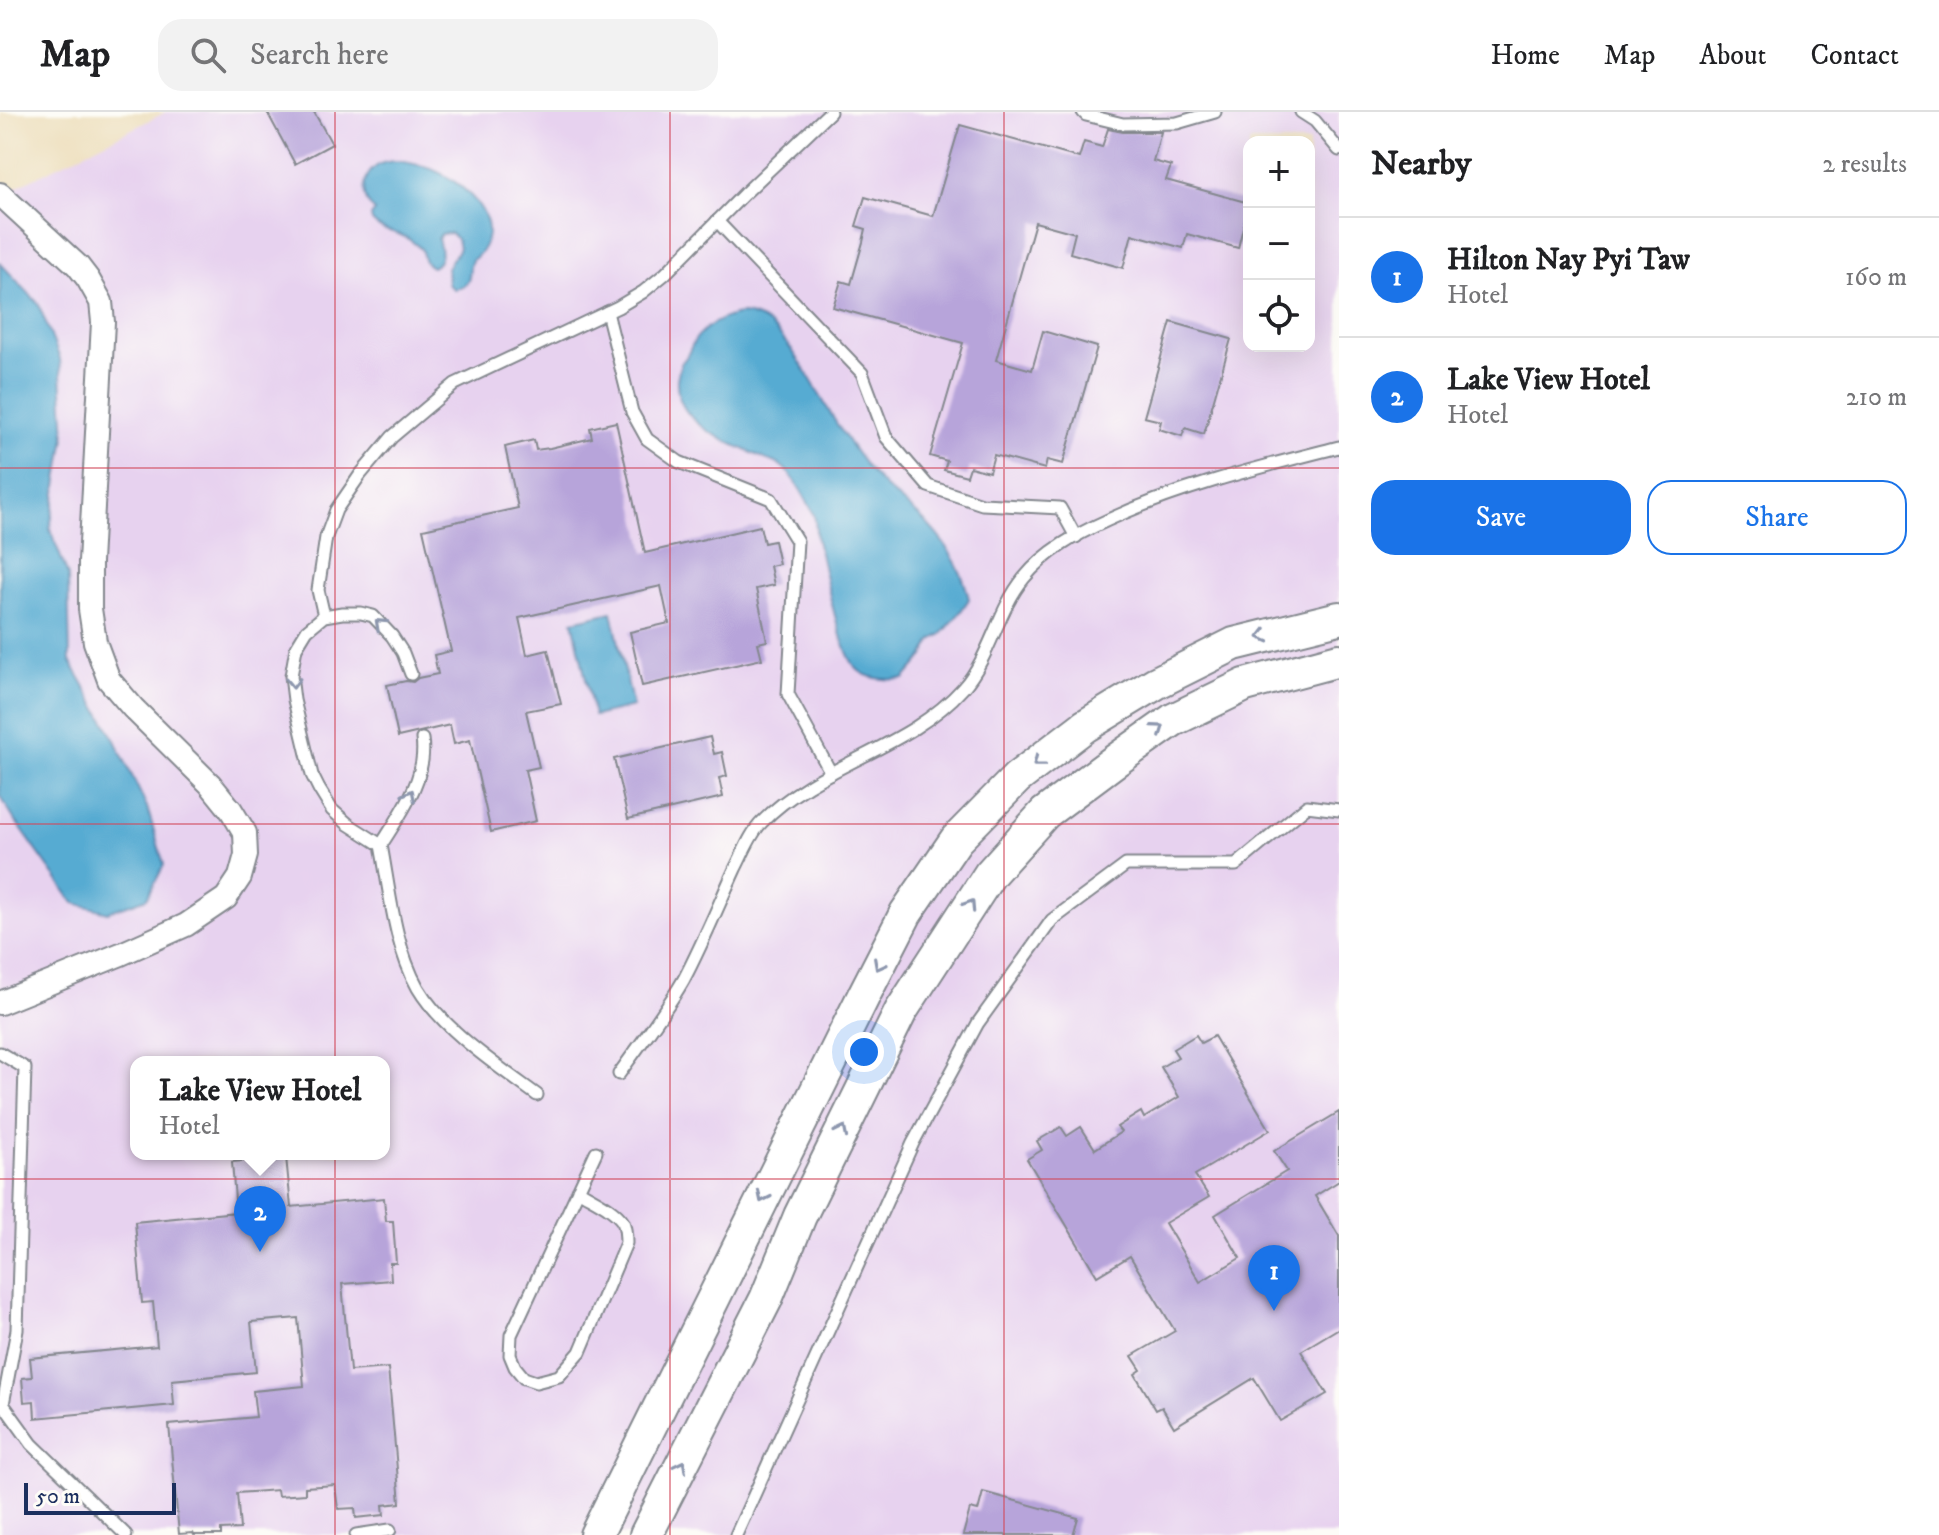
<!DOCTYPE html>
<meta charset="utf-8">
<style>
:root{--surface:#fff;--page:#f2f2f2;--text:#202124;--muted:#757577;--line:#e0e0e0;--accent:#1a73e8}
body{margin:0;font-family:"IM FELL DW Pica",serif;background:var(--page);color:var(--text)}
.controls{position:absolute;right:24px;top:24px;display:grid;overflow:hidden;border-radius:16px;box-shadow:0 8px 32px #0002}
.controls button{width:72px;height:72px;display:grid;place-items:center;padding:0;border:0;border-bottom:2px solid var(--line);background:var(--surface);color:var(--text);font:40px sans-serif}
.scale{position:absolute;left:24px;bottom:20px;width:152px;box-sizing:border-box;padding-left:8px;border:4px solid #1b2f5e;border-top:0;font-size:22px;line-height:28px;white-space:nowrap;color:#1b2f5e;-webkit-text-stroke:6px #fdfcf7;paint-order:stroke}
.you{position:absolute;left:864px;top:940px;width:28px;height:28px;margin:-20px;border:6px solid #fff;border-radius:50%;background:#1a73e8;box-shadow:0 0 0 12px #1a73e833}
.badge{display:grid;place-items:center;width:52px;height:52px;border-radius:50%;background:var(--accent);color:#fff;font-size:26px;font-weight:700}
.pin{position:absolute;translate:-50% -66px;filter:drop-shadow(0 2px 4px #0008)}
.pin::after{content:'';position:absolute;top:42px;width:28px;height:24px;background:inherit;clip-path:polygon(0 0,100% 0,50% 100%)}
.popup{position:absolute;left:130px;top:944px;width:260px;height:104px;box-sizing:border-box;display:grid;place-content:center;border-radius:16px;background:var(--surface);filter:drop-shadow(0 2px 6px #0005);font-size:26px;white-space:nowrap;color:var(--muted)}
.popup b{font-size:30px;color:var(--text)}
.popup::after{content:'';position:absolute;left:50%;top:100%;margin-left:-16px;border:16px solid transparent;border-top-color:var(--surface)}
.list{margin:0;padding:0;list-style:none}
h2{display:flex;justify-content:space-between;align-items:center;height:104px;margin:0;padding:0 32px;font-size:34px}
h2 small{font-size:26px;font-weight:400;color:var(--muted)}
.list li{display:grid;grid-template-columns:52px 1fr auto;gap:24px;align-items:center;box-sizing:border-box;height:120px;padding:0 32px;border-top:2px solid var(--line)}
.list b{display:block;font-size:30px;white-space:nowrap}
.list p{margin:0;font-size:26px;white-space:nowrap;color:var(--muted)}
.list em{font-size:26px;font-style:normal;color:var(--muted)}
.actions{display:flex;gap:16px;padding:24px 32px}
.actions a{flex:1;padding:18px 0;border:2px solid var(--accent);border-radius:24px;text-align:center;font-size:28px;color:var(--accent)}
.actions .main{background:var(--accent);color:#fff}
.icon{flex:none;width:44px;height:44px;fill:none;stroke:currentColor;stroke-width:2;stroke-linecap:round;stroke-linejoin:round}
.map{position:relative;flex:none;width:1339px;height:1423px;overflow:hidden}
header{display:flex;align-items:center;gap:48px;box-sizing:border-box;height:112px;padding:0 40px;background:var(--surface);border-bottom:2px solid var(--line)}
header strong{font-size:38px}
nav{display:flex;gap:44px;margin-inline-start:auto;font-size:28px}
.search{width:560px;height:72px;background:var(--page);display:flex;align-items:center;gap:20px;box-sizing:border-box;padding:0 28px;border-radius:24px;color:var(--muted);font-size:30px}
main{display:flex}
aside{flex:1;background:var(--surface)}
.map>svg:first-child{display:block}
</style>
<header>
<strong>Map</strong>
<div class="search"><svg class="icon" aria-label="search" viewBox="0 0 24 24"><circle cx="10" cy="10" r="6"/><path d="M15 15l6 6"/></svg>Search here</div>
<nav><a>Home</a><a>Map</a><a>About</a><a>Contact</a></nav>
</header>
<main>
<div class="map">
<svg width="1339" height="1423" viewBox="0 0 1339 1423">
<rect width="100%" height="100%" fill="#fdfcf7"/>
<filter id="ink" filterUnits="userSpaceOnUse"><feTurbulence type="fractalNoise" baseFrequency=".0125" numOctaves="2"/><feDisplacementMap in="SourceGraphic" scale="16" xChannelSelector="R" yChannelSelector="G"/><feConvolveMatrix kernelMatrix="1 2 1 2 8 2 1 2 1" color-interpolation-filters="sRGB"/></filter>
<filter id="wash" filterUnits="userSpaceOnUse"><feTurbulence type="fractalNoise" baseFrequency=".006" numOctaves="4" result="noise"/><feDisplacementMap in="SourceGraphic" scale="32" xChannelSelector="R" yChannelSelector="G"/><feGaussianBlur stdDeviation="1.8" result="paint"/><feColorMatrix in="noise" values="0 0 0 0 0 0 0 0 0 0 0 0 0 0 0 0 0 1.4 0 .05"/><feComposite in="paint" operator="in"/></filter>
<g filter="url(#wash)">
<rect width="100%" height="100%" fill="#eee0bf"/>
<path fill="#e7d2ef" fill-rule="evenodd" d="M166,0h1173v1423h-1339v-1340zM1249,30h60v204h-60zM136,950h248v92h-248z"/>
<g fill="#56abd2" stroke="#386d98" stroke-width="2">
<path d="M398,49c14,2 29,5 42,12 20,10 50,35 48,61 -1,8 -5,17 -11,22 -1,2 -4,3 -5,4 -6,12 4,25 -18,29l-6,-5 -1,-16 12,-20 -2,-9 -7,-6 -9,1 -3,5c3,11 6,22 -6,28 -8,-4 -9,-9 -10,-17 -7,-7 -15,-13 -24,-16 -11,-4 -18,-4 -26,-13l-1,-5 4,-5c-15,-12 -14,-35 3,-46 6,-3 13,-4 20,-4z"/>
<path d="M0,151l38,40 22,56 5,78 -15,92 18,47 2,85 41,71 36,75 17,58 -17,33 -39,14 -34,-9 -62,-87 -12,-21z"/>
<path d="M741,202c15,1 27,8 37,19 29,32 45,73 70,108 10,15 21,30 34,43 12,12 25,21 37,32 24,22 43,51 50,83l-10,15 -17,20 -10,6 -8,16 -20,23c-14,1 -36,1 -47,-10 -18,-19 -33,-101 -40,-129 -2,-10 0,-21 -5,-30 -8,-14 -18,-35 -32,-45 -5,-3 -12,-4 -17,-7 -33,-16 -87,-32 -86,-77 0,-6 3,-12 4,-18 8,-6 8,-14 14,-23 10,-14 29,-24 46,-26z"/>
<path d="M612,500l21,95 -39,9 -21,-95z"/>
</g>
<g id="blocks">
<g fill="#b7a4da">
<path d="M267,0h47l18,32 -37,20z"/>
<path d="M960,13l119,33 5,-16 18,5 6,-18 15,3h38l-8,29 18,5 -5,14 83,23 -11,45 -51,-14 -4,14 -51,-14 -9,34 -53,-15 5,-20 -40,-11 -39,138 36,10 11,-39 54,16 -34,117 -16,-4 -2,9 -51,-14 -5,17 -19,-5 -3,9 -23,-6 3,-9 -17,-5 33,-113 -130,-36 8,-26 10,3 12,-42 3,-13 -10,-3 9,-29 68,19z"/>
<path d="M1171,210l60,17 -27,95 -19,-6 -3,8 -23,-7 2,-8 -17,-4z"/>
<path d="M616,310l29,131 115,-27 4,17 10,-2 5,23 -9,2 4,19 -18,4 11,52 -9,2 4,16 -120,27 -12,-54 39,-9 -8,-37 -142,32 8,37 21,-5 13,54 -35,7 13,56 -14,3 11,51 -45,11 -21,-92 -16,4 -4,-19 -52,12 -11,-52 19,-4 7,1 5,-4 20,-4 -4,-19 17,-4 -28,-122 95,-21 -13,-61 29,-7 2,10 14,-2 42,-10 -2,-10z"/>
<path d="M710,625l4,17 8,-2 5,24 -8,2 4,19 -95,22 -14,-60z"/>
<path d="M1196,923l5,8 13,-7 56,94 -75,45 14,22 -44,26 35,59 40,-24 -25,-43 72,-44 -13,-20 65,-39v69l-24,15 24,40v92l-38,23 26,43 -47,27 -26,-43 -80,49 -12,-20 -6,3 -21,-36 6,-4 -9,-14 43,-25 -45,-75 -33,20 -70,-117 15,-9 -5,-9 24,-14 6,9 14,-9 14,22 26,-17 -4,-5 24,-15 3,6 35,-21 -18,-30 17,-10 -5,-8z"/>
<path d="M286,1045l5,50 93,-9 2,23h7l3,42h-6l1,17 -49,4 8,87 38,-3 12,135 -17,2 1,10 -28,3 -1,-10 -17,1 -3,-24 -30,2v7l-27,2 -1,-6 -40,3 3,36 -19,1v5h-27l-1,-2 -14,1 -10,-109 87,-8 -3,-26 51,-5 -6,-68 -47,4 5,50 -84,8 2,25 -139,13 -1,-17 -10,1 -2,-24 10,-1 -2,-19 127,-12 -4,-44 -11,1 -7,-81 101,-10 -4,-50z"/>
<path d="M983,1380l95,26 -5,17h-110l7,-26 8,2z"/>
</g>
</g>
</g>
<g filter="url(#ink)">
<use href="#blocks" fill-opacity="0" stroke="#84888e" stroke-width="2"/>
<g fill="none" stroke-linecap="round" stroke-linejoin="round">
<g stroke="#84888e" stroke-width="15">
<g id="service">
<path d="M1083,0l3,3 37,9 54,-1 38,-11"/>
<path d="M1301,0l14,9 24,29"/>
<path d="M717,109l145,152 24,64 42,49 54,18 78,4 16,29"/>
<path d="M607,200l25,100 15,27 32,23 92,37 26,42 -9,153 43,79"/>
<path d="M324,504l-6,-26 8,-53 10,-27 24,-35 32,-38 63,-53 163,-77 25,-15 22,-18 79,-80 86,-82"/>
<path d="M422,627c6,38 -22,76 -41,106 9,47 13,100 37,143 24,41 81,79 119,107"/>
<path d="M381,733l-33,-21 -16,-14 -13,-21 -7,-14 -18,-75 -3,-24 5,-28 11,-18 17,-14 18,-3h19l12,3 19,20 11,17 8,21"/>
<path d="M0,941l25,15 -8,262 -14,74 29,40 94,91"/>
<path d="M619,962c21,-30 47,-63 65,-95 19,-36 34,-73 51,-110 8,-15 15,-35 27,-47 57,-59 146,-72 201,-134 28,-32 34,-77 61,-110 22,-27 53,-44 84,-58 74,-34 153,-53 231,-73"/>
<path d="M578,1078c14,9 36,18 45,32 3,7 3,14 3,21l-46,109 -21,24 -23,6 -12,-4 -9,-11 -5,-12 1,-20 85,-183"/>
<path d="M356,1423l34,-5"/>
<path d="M736,1423l177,-392 65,-120 74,-103 74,-55h110l71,-59 32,4"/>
</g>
</g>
<g stroke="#84888e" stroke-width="26">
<path id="minor" d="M0,82l78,72 10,13 13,23 2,20 -13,240v47l5,33 14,38 24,28 77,76 21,26 14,23 1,22 -6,22 -14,21 -40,27 -65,29 -121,49"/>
</g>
<g stroke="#84888e" stroke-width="36">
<g id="secondary">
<path d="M596,1423l269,-542 41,-80 50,-73 61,-62 68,-52 71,-43 78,-39 105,-26"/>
<path d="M646,1423l120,-236 34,-83 101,-205 89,-137 55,-61 67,-50 61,-43 72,-35 94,-25"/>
</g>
</g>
<use href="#service" stroke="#fff" stroke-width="11"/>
<use href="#minor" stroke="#fff" stroke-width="22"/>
<use href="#secondary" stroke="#fff" stroke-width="32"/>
</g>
<defs><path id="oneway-chevron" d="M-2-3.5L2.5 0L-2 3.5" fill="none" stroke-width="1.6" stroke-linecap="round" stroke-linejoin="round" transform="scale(2)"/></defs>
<g stroke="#8d97ae">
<use href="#oneway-chevron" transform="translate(380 512) rotate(-137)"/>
<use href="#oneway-chevron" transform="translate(1263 524) rotate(166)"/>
<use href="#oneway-chevron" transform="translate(293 571) rotate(88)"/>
<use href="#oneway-chevron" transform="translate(1159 617) rotate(-35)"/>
<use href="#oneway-chevron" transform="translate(1038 650) rotate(142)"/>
<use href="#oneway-chevron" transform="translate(410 683) rotate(-64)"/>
<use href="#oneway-chevron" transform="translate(970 793) rotate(-57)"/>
<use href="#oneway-chevron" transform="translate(879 853) rotate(118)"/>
<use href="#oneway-chevron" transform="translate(842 1019) rotate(-64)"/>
<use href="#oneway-chevron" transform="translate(763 1085) rotate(116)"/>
<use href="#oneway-chevron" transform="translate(681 1354) rotate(-63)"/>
</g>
</g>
<path fill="none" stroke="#d1495b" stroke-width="2" stroke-opacity="0.55" d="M335,0v1423M670,0v1423M1004,0v1423M0,356h1339M0,712h1339M0,1067h1339"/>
</svg>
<div class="controls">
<button>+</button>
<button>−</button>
<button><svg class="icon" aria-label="locate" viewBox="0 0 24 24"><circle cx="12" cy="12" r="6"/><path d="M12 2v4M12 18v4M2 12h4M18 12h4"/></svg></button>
</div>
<div class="scale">50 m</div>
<div class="you"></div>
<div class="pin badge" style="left:1274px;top:1199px">1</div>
<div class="pin badge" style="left:260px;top:1140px">2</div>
<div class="popup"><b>Lake View Hotel</b>Hotel</div>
</div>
<aside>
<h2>Nearby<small>2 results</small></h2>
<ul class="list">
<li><span class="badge">1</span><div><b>Hilton Nay Pyi Taw</b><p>Hotel</p></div><em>160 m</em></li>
<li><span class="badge">2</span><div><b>Lake View Hotel</b><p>Hotel</p></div><em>210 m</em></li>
</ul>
<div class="actions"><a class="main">Save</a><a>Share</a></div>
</aside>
</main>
